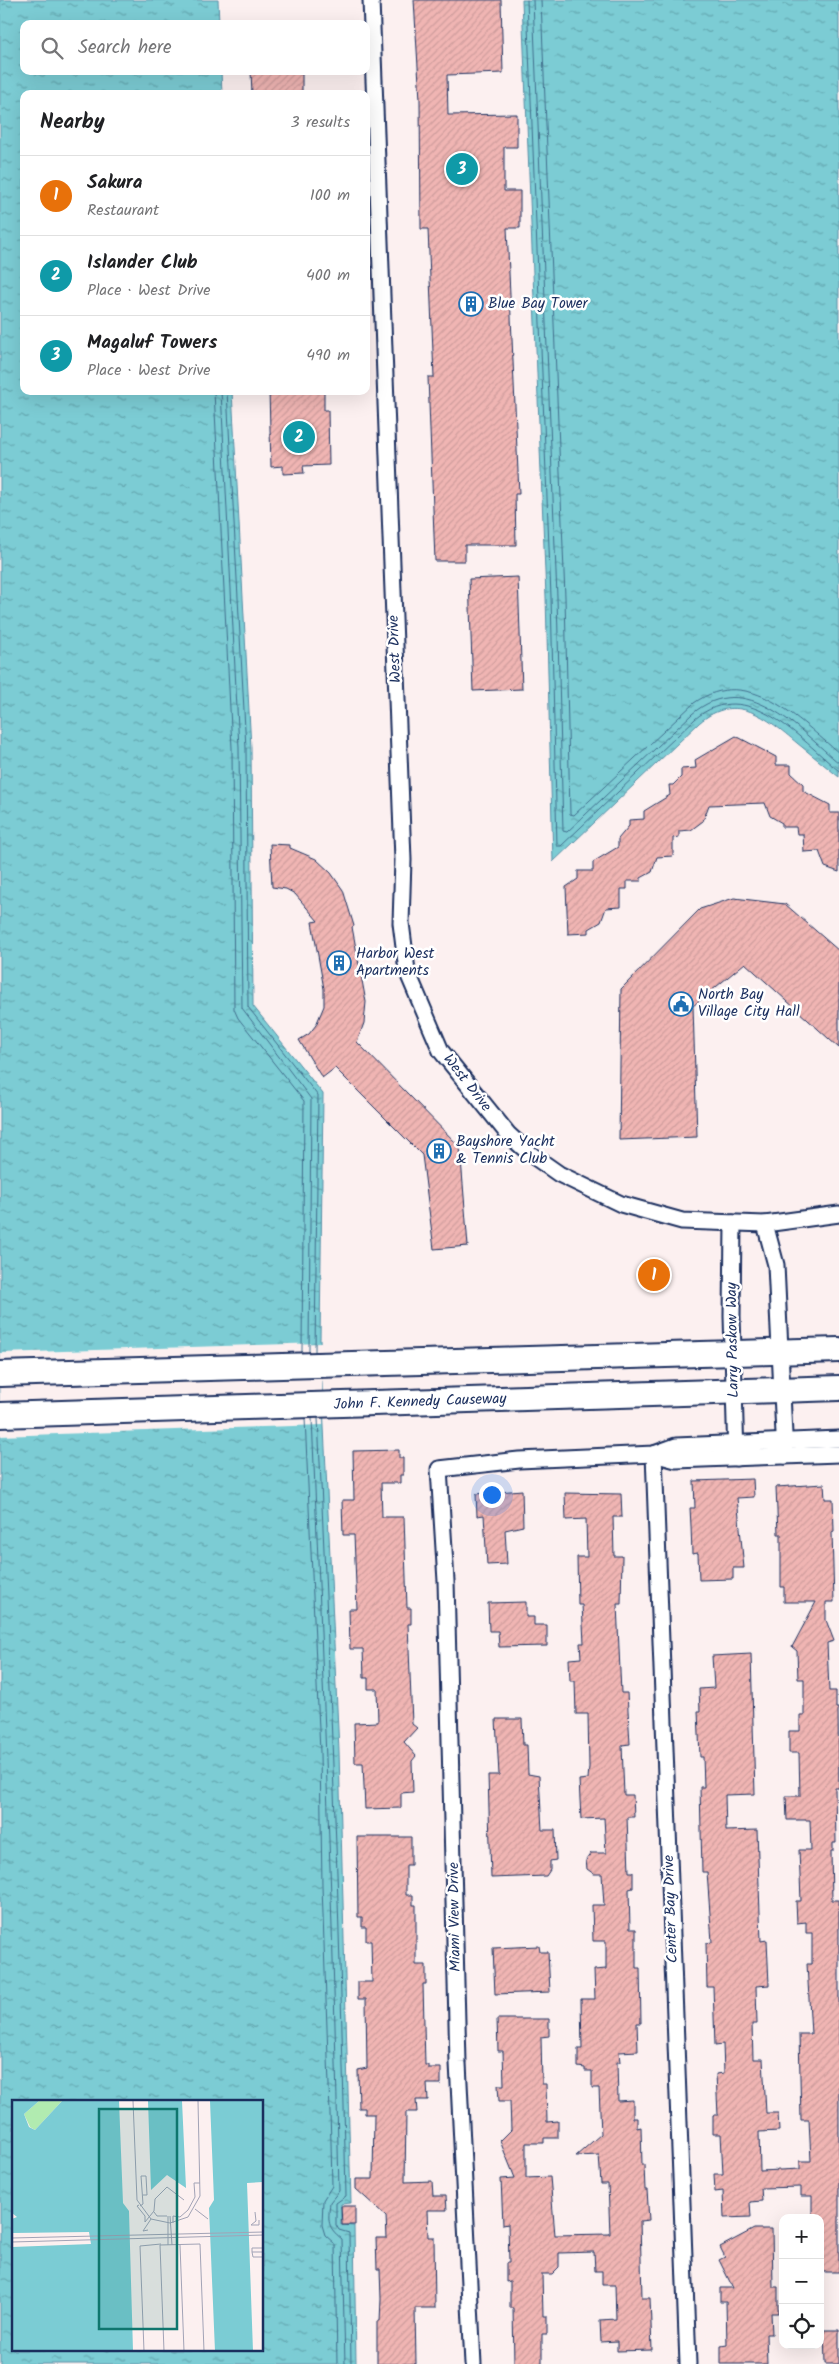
<!DOCTYPE html>
<meta charset="utf-8">
<style>
:root{--surface:#fff;--page:#f6f6f6;--text:#202124;--muted:#757577;--line:#e0e0e0;--accent:#ea580c}
body{margin:0;font-family:Kalam,sans-serif;background:var(--page);color:var(--text)}
.controls{position:absolute;right:15px;bottom:15px;display:grid;overflow:hidden;border-radius:10px;box-shadow:0 5px 20px #0002}
.controls button{width:45px;height:45px;display:grid;place-items:center;padding:0;border:0;border-bottom:1px solid var(--line);background:var(--surface);color:var(--text);font:25px sans-serif}
.you{position:absolute;left:491px;top:1494px;width:18px;height:18px;margin:-12px;border:4px solid #fff;border-radius:50%;background:#1a73e8;box-shadow:0 0 0 8px #1a73e833}
.badge{display:grid;place-items:center;width:32px;height:32px;border-radius:50%;background:var(--accent);color:#fff;font-size:16px;font-weight:700}
.pin{position:absolute;translate:-50% -50%;border:2px solid #fff;box-shadow:0 1px 5px #0006}
.list{margin:0;padding:0;list-style:none}
h2{display:flex;justify-content:space-between;align-items:center;height:65px;margin:0;padding:0 20px;font-size:21px}
h2 small{font-size:16px;font-weight:400;color:var(--muted)}
.list li{display:grid;grid-template-columns:32px 1fr auto;gap:15px;align-items:center;box-sizing:border-box;height:80px;padding:0 20px;border-top:1px solid var(--line)}
.list b{display:block;font-size:19px;white-space:nowrap}
.list p{margin:0;font-size:16px;white-space:nowrap;color:var(--muted)}
.list em{font-size:16px;font-style:normal;color:var(--muted)}
.icon{flex:none;width:28px;height:28px;fill:none;stroke:currentColor;stroke-width:2;stroke-linecap:round;stroke-linejoin:round}
.map{position:relative;flex:none;width:839px;height:2364px;overflow:hidden}
.search{position:absolute;background:var(--surface);box-shadow:0 5px 20px #0002;left:20px;top:20px;width:350px;height:55px;display:flex;align-items:center;gap:12px;box-sizing:border-box;padding:0 18px;border-radius:10px;color:var(--muted);font-size:19px}
.panel{position:absolute;background:var(--surface);box-shadow:0 5px 20px #0002;left:20px;top:90px;width:350px;height:305px;border-radius:10px}
.map>svg:first-child{display:block}
</style>
<div class="map">
<svg width="839" height="2364" viewBox="0 0 839 2364">
<defs>
<pattern id="water-ripples" width="26" height="14" patternUnits="userSpaceOnUse" patternTransform="scale(1.25)"><rect width="26" height="14" fill="#7bccd4"/><path d="M2 4q2-2 4 0t4 0M15 11q2-2 4 0t4 0" fill="none" stroke="#64a6af"/></pattern>
<pattern id="building-hatch" width="6" height="6" patternUnits="userSpaceOnUse" patternTransform="scale(1.25)"><rect width="6" height="6" fill="#f0b5b3"/><path d="M-1 1l2-2M0 6l6-6M5 7l2-2" fill="none" stroke="#cd9c9c"/></pattern>
</defs>
<rect width="100%" height="100%" fill="#fcf0f0"/>
<filter id="ink" filterUnits="userSpaceOnUse"><feTurbulence type="fractalNoise" baseFrequency=".02" numOctaves="2"/><feDisplacementMap in="SourceGraphic" scale="10" xChannelSelector="R" yChannelSelector="G"/><feConvolveMatrix kernelMatrix="1 2 1 2 8 2 1 2 1" color-interpolation-filters="sRGB"/></filter>
<g filter="url(#ink)">
<g fill="url(#water-ripples)" stroke="#558da5" fill-rule="evenodd">
<path d="M0,0h218l1,24h-195v47h197l1,23h-198v297h208l19,357 2,258 70,88 -3,246 19,411 12,452 -10,1v21l13,1 2,138h-356zM14,2102h248v248h-248z"/>
<path d="M522,0h317v777c-14,-11 -28,-23 -42,-34 -30,-25 -61,-52 -98,-20l-146,139 -7,-265z"/>
</g>
<path fill="#fcf0f0" d="M321,1343l2,82 -323,11v-83z"/>
<g fill="none" stroke-linecap="round" stroke-linejoin="round">
<g stroke="#416e8d" stroke-width="1">
<path d="M527,0l24,597 6,249h4l134,-127c52,-44 105,20 144,52"/>
<path d="M533,0l24,597 6,234 4,1 125,-118c54,-46 106,15 147,49"/>
<path d="M541,0l24,597 5,217 4,1 120,-112c55,-39 105,17 145,50"/>
<path d="M214,391l18,357 2,261 4,9 66,83 -2,251"/>
<path d="M221,391l18,357 3,260 69,91 -2,253"/>
<path d="M227,391l19,357 2,259 70,89 -3,256"/>
<path d="M305,1418l15,334 2,134 9,256 1,44 -9,14 -1,25 3,10 10,9 2,120"/>
<path d="M312,1418c11,258 22,515 27,773l-9,11c-2,20 -3,25 12,37l3,125"/>
<path d="M318,1418c12,259 23,519 28,778l-10,7v22l3,5 10,3 2,131"/>
</g>
</g>
<g fill="url(#building-hatch)" stroke="#1b2f5e">
<path d="M414,0h87l2,73 -56,2 1,40 69,-1v33h-13v44h16v37h-13l12,266h-4l1,51h-51v16h-30l-7,-184h6l-6,-148h-7l-1,-129z"/>
<path d="M251,71h51v23h-50z"/>
<path d="M269,391h55v19h4l1,55 -26,1 1,7 -21,1v-8l-12,1z"/>
<path d="M518,577l4,112 -49,2 -4,-112z"/>
<path d="M736,736l40,21v8h15v8l12,11v7l27,14v8h9v59l-14,-5 -6,-16 -15,1 -1,-18h-6l-1,-7h-14v-4l-12,-7 -5,-13 -56,2 -6,16 -12,9 -12,1v6l-6,1v18l-16,1 -5,15 -11,6v3h-14v8h-6v18l-15,1 -5,14 -12,7v4l-21,1 -2,-47 12,-8v-8h15v-9l25,-15v-8l11,-13v-6l15,-1v-8l26,-16 -1,-10h4l8,-8v-8l15,-1 -1,-8z"/>
<path d="M270,844l20,1v3l26,11 15,14 12,17 11,36 -2,1 14,75 -2,21 -7,19 103,105 8,99 -34,3 -12,-94 -87,-87 -13,10 -23,-38 10,-6 7,-9 8,-19v-17l-12,-67 6,-1 -23,-27 -9,-5 -14,-2z"/>
<path d="M734,898l51,6 54,47v97l-94,-85 -52,43 4,131 -78,3 2,-151 79,-80z"/>
<path d="M399,1450v8h4v17h-3v8h-19l1,34h22l3,91h4v16h-3l4,100 5,4 -13,14 12,14 -4,5 1,31 -12,1v15l-36,1 -2,-46h-8l-1,-40 24,-1 -1,-33h-9v-11h-4l-1,-29h-13l-1,-40h8l-3,-74h-11l-1,-35h12l-1,-49z"/>
<path d="M753,1479l1,18 -17,1 7,70h-11v11l-34,1 -1,-27 -6,1 -1,-28 -1,-18h5l-1,-27z"/>
<path d="M824,1484l1,15h8l1,32 -2,1 2,70h-8v18l8,21 -7,2 2,48h7v17h2l1,80h-4l1,55h-3v8h-2l1,49h7v372h-16l-1,-4h-2v-53l-8,1v-20h-11v-9l-40,1 1,13 -12,1 1,15 -27,1 -1,-27 -8,1 -1,-18h9l-2,-40h-8v-19h5l-2,-41 8,-1 -1,-29 -8,1 -2,-58h-6l-1,-44 6,-1 -5,-70h-5l-2,-85h4l-1,-30h-3l-2,-46h2l-1,-22 15,-1 -2,-32 39,-2 4,140 -30,1 1,36 31,-1 4,111 6,-1 2,45 -13,1 1,38h-5l1,35h10l3,54h12l1,18 -20,1 1,39 40,-2v-8h11l-2,-41h-8l-2,-86h12l-4,-70h5v-31h-6v-11l-9,1 -1,-22h5l-2,-51h12l-1,-30h-23l-1,-24h14l-1,-43h-10v-22h11v-16h4v-36h-6l-1,-28 -5,-4 24,-45h-32v-15h-3v-53h-3l-2,-47z"/>
<path d="M522,1490l1,36 -18,4 2,34 -20,1 -3,-50 -7,1 -1,-22z"/>
<path d="M565,1493l56,1 1,23h-9l1,39h8l-1,48h-4l4,89h6l3,51 -8,1 2,50h9l1,22h-7l2,55h4v16l-4,1 1,40h6v39h4l1,55h-4l1,28 -19,1 1,10h-3l1,39 15,-1v18h4v10l4,-1 1,38h2l1,25h2l2,30 -9,1 2,77h8l2,52 -35,1v-10l-16,1 -1,-22 16,-1 -1,-34h-13v-14h-7l-1,-19 -35,1v14l-7,7h-10l1,42h4v18h-5v30h-28l-1,-56h-3v-27l-4,1v-19h3l-1,-39 -5,1 -2,-46 14,-1 -15,-37 11,-11 -1,-29h-11l-1,-16h6l-1,-34h-5l-1,-32h52v17l-8,1 1,47h4l1,38 11,-1v17h-14v5h-18v35l24,-1 5,58 55,-1 -2,-50h-7l-2,-29 -23,1 25,-22 -2,-46h-7v-17h-7v-3l-7,-1v-18h4l-1,-50h14l-1,-29 12,-1v-28h-13l-1,-36h12l-2,-31h-8l-7,-5 -1,-9 5,-7h15l-2,-35 -23,1 -2,-39 9,-1 1,-12 -1,-53h-12l-1,-33h-5l-1,-22 12,-1 -1,-15h4l-2,-38h-4l-1,-48h10l-1,-38 -20,1z"/>
<path d="M526,1602v15h8v8h13v21l-48,1 -1,-16h-9l-1,-28z"/>
<path d="M496,1719h26l1,26h4l1,29 11,2 3,54h13l1,30 -6,1v9l-4,6 -55,2 -3,-103h11z"/>
<path d="M357,1837h54v28h-5v30h7v10h3v60h10v19h-3l2,81h3v3h13v16h-14l1,16h-12l1,12h-11l-1,70 27,-1 1,15h13l1,14h-20l1,27h6l1,71h-20l1,56h-39v-43h3l1,-22 -1,-30h-3l-1,-31h11l-1,-22 -30,-27v-10h17l1,-65h-9v-6h-6l-1,-38 9,-2 -1,-69h-8v-17h14l-1,-41h-5v-14h-4v-10h-4z"/>
<path d="M539,1946l1,6h8l2,40 -55,2 -2,-46z"/>
<path d="M341,2206h14v19h-13z"/>
<path d="M754,2229h18l1,58h5v26h-7l1,21h-6l1,30h-46v-18l6,-1 -1,-43h-6v-14h13l-14,-28 6,-3 -5,-10z"/>
<path d="M824,2330h15v34h-14z"/>
</g>
<g fill="none" stroke-linecap="round" stroke-linejoin="round">
<g stroke="#1b2f5e" stroke-width="19">
<g id="street">
<path d="M371,0l32,860 -2,63 6,48 34,80 67,83 21,19 30,21 62,30 61,17 83,3 74,-10"/>
<path d="M733,1223l-1,93 4,142"/>
<path d="M765,1224l11,41 9,191"/>
<path d="M654,1454l34,910"/>
<path d="M654,1454l22,6 163,-6"/>
<path d="M473,2364l-15,-301 -12,-482 -7,-112 80,-9 135,-6 22,-8 163,-7"/>
</g>
</g>
<g stroke="#1b2f5e" stroke-width="28">
<g id="primary">
<path d="M0,1374l839,-24"/>
<path d="M0,1415l839,-27"/>
</g>
</g>
<use href="#street" stroke="#fff" stroke-width="15"/>
<use href="#primary" stroke="#fff" stroke-width="24"/>
</g>
</g>
<defs>
<g id="building-ring" transform="scale(1.25)"><circle r="9.5" fill="#fff" stroke="#1f6fb2" stroke-width="1.5"/><path d="M-4-6H4V6H1V3H-1V6H-4ZM-2.5-4.3h1.7v1.8h-1.7ZM.8-4.3h1.7v1.8H.8ZM-2.5-1h1.7V.8h-1.7ZM.8-1h1.7V.8H.8Z" fill="#1f6fb2"/></g>
<g id="civic-ring" transform="scale(1.25)"><circle r="9.5" fill="#fff" stroke="#1f6fb2" stroke-width="1.5"/><path d="M-.6-6.5H3V-4.5H.6V-3L4-1V1h2V6H-6V1h2V-1L-.6-3ZM-1.2 2.5V6h2.4V2.5Z" fill="#1f6fb2"/></g>
</defs>
<g fill-rule="evenodd">
<use href="#building-ring" x="471" y="304"/>
<use href="#building-ring" x="339" y="963"/>
<use href="#civic-ring" x="681" y="1004"/>
<use href="#building-ring" x="439" y="1151"/>
</g>
<g text-anchor="middle" dominant-baseline="central" stroke-width="5" stroke-linejoin="round" paint-order="stroke">
<g font-size="15" fill="#1b2f5e" stroke="#fff" text-anchor="start">
<text x="488" y="304">Blue Bay Tower</text>
<text x="356" y="954">Harbor West<tspan x="356" dy="17">Apartments</tspan></text>
<text x="698" y="995">North Bay<tspan x="698" dy="17">Village City Hall</tspan></text>
<text x="456" y="1142">Bayshore Yacht<tspan x="456" dy="17">&amp; Tennis Club</tspan></text>
</g>
<g font-size="15" fill="#1b2f5e" stroke="#fff">
<text transform="translate(395 649) rotate(-92)">West Drive</text>
<text transform="translate(467 1083) rotate(52)">West Drive</text>
<text transform="translate(733 1340) rotate(-91)">Larry Paskow Way</text>
<text transform="translate(420 1402) rotate(-2)">John F. Kennedy Causeway</text>
<text transform="translate(671 1909) rotate(-92)">Center Bay Drive</text>
<text transform="translate(455 1917) rotate(-91)">Miami View Drive</text>
</g>
</g>
<g transform="translate(12 2100)">
<rect width="251" height="251" fill="#fcf0f0"/>
<path d="M27,1h23l-27,29 -5,-3 -6,-13z" fill="#b1ebb0"/>
<path d="M0,1h27l-15,13 5,13 6,3 27,-29h57l4,102 6,8 4,140h-121v-104l79,-3 -2,-12 -77,1v-14l5,-2 -5,-4zM136,1h34l4,87 -19,-13 -16,15zM198,1h53v81l-16,1 6,168h-38l-6,-143 5,-8z" fill="#7bccd4"/>
<path fill="none" stroke="#a2a3b6" stroke-width="1" d="M121,1l4,99 14,19 19,4 18,-6 12,-21 -2,-95M127,105l-2,1 8,10v6l9,-11 1,-12 12,-12 17,13M128,106l3,-2 -2,-28h5l1,19h-4M183,109l13,10M142,112l3,4h10M243,112l1,9 -5,4h8v-5M158,116l2,29M161,123v-7l7,1 8,-7 7,-13 -1,-14h6M136,130l-5,1 8,-12M0,138l252,-6M0,142l252,-7M148,145l40,-1 4,107M148,145l4,106M156,145v-29M168,145l4,106M240,152v-4h12M252,152h-12l1,5h11M132,251l-4,-105 21,-2"/>
<path fill="#0f766e" fill-opacity="0.15" stroke="#0f766e" stroke-width="2.5" d="M87,9h78v220h-78z"/>
<rect width="251" height="251" fill="none" stroke="#1b2f5e" stroke-width="2.5"/>
</g>
</svg>
<div class="controls">
<button>+</button>
<button>−</button>
<button><svg class="icon" aria-label="locate" viewBox="0 0 24 24"><circle cx="12" cy="12" r="6"/><path d="M12 2v4M12 18v4M2 12h4M18 12h4"/></svg></button>
</div>
<div class="you"></div>
<div class="pin badge" style="left:654px;top:1275px;background:#e8710a">1</div>
<div class="pin badge" style="left:299px;top:437px;background:#0f9aa8">2</div>
<div class="pin badge" style="left:462px;top:169px;background:#0f9aa8">3</div>
<div class="search"><svg class="icon" aria-label="search" viewBox="0 0 24 24"><circle cx="10" cy="10" r="6"/><path d="M15 15l6 6"/></svg>Search here</div>
<section class="panel">
<h2>Nearby<small>3 results</small></h2>
<ul class="list">
<li><span class="badge" style="background:#e8710a">1</span><div><b>Sakura</b><p>Restaurant</p></div><em>100 m</em></li>
<li><span class="badge" style="background:#0f9aa8">2</span><div><b>Islander Club</b><p>Place · West Drive</p></div><em>400 m</em></li>
<li><span class="badge" style="background:#0f9aa8">3</span><div><b>Magaluf Towers</b><p>Place · West Drive</p></div><em>490 m</em></li>
</ul>
</section>
</div>
